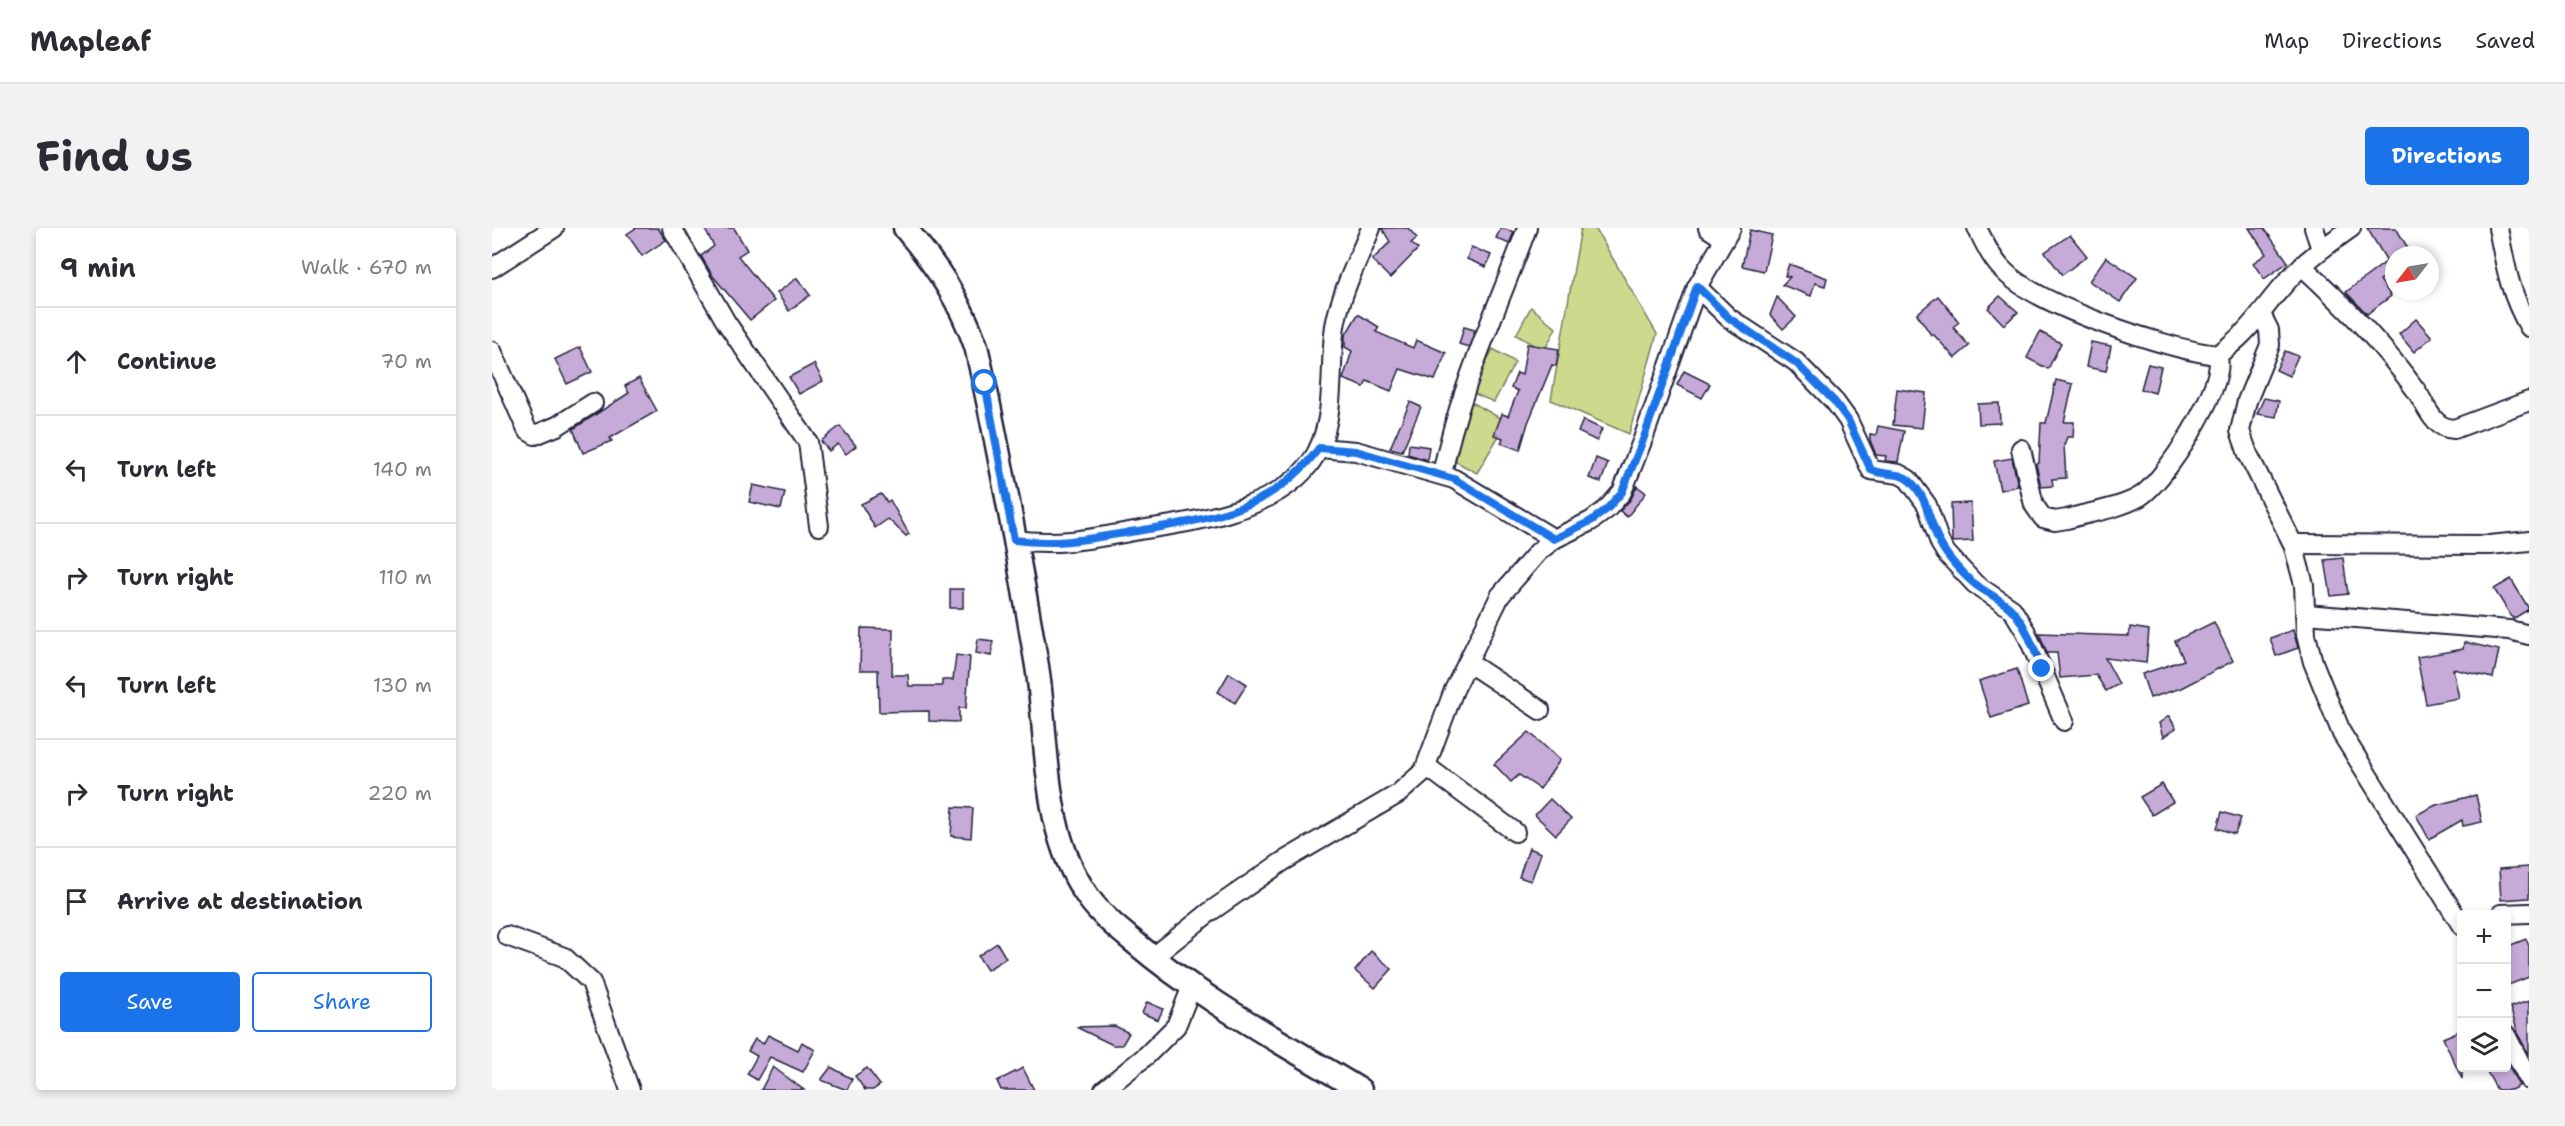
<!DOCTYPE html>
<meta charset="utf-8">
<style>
:root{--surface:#fff;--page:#f2f2f3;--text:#2b2b33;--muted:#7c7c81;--line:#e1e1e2;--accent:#1a73e8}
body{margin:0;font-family:"Shantell Sans",sans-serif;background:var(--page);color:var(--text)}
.controls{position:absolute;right:18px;bottom:18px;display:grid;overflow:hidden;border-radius:6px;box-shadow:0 3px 9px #0003}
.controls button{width:54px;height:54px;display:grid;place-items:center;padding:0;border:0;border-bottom:2px solid var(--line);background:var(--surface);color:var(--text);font:30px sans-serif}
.compass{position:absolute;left:1893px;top:18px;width:54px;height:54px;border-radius:50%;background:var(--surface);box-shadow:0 3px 9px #0003;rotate:239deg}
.stop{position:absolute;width:18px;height:18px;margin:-14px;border:4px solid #1a73e8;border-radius:50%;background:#fff}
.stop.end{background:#1a73e8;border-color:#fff;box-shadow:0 2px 6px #0008}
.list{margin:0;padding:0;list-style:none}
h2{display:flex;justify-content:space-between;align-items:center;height:78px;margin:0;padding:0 24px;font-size:26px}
h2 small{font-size:20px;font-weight:400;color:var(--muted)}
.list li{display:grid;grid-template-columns:39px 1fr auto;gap:18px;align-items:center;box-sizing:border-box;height:108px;padding:0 24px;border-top:2px solid var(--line)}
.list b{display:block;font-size:22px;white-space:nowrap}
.list em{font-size:20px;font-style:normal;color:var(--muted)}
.actions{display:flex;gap:12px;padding:18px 24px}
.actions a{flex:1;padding:14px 0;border:2px solid var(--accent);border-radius:6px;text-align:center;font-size:21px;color:var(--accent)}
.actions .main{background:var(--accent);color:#fff}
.icon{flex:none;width:33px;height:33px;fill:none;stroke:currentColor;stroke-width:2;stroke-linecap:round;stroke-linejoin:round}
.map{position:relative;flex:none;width:2037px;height:862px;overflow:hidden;border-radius:6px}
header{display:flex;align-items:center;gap:36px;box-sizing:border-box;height:84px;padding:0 30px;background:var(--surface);border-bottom:2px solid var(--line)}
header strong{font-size:28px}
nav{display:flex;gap:33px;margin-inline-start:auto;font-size:21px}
.intro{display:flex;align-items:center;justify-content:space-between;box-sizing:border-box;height:144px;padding:0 36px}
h1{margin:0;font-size:42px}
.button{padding:15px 27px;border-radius:6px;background:var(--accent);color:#fff;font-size:21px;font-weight:700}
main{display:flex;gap:36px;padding:0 36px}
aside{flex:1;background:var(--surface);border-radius:6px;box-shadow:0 3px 9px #0003}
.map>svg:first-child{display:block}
</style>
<header>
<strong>Mapleaf</strong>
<nav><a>Map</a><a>Directions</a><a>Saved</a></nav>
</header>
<div class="intro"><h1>Find us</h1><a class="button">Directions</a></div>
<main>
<aside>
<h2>9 min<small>Walk · 670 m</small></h2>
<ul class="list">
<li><svg class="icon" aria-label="ahead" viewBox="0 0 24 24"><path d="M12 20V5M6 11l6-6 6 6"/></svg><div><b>Continue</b></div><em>70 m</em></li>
<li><svg class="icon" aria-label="left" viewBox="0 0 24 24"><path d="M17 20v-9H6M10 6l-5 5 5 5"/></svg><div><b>Turn left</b></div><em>140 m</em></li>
<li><svg class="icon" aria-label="right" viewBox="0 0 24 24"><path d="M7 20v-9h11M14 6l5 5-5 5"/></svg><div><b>Turn right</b></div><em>110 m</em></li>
<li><svg class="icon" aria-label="left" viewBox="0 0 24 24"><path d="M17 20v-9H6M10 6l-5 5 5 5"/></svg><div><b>Turn left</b></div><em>130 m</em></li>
<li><svg class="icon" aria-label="right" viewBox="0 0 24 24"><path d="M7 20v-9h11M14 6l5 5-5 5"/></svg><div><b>Turn right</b></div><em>220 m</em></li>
<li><svg class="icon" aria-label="arrive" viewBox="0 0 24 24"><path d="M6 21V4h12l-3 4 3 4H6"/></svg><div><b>Arrive at destination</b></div></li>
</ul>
<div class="actions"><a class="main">Save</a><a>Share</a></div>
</aside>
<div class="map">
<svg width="2037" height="862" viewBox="0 0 2037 862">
<rect width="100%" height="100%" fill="#fff"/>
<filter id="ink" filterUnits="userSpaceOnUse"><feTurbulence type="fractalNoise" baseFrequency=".0167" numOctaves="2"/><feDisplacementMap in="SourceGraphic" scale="12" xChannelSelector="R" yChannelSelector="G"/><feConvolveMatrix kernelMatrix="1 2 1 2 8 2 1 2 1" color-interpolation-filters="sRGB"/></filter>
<g filter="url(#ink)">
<g fill="#cdd98c" stroke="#787e64" stroke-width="1.5">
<path d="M1089,0h14l62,106 -28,100 -78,-34z"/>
<path d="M1039,79l25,21 -12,23 -28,-16z"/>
<path d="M1001,121l22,13 -21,40 -24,-10z"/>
<path d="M969,168l46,26 -30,51 -28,-15z"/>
</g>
<g fill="#c6abd8" stroke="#22223b" stroke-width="1.5">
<path d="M144,0h22l8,12 -24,16 -15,-22z"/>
<path d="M212,0h30l13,22 -9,6 36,45 -24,19 -38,-45 -11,-19 13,-10z"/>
<path d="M890,0h26l9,10 -6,5 7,6 -28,29 -18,-18 18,-18z"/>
<path d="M1009,0l13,4 -5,12 -13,-6z"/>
<path d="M1757,0h15l24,34 -24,17 -11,-16 13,-9z"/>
<path d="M1875,0h29l16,27h-18v18l-14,7 11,16 -24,18 -21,-22 41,-31z"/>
<path d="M1258,2l22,5 -8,36 -22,-5z"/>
<path d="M1578,7l17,21 -25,19 -17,-23z"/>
<path d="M979,19l20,8 -5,12 -19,-8z"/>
<path d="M1614,29l31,21 -17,24 -31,-21z"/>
<path d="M1297,36l38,14 -2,8 -10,-3 -4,13 -29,-11 8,-8 -5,-1z"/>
<path d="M305,50l13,17 -21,16 -12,-18z"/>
<path d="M1446,68l21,26 -6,5 16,19 -14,12 -22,-24 -2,1 -14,-21z"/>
<path d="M1508,68l18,16 -14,13 -16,-17z"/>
<path d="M1285,69l19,20 -13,12 -13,-14z"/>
<path d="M866,86l21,13 -3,5 37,16 3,-8 30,13 -11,27 -35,-11 -9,22 -24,-10 -3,6 -21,-8 9,-28 -7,-4v-11z"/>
<path d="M1924,91l16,18 -18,15 -15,-18z"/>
<path d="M972,99l11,3 -6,17 -10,-3z"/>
<path d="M1548,104l21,11 -13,26 -21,-11z"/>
<path d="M1599,114l20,4 -5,25 -20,-4z"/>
<path d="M1035,116l32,5 -3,17 -4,-1 -24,58 -8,27 -19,-7 2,-5 -9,-3 8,-21 6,2 10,-25 -7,-3 6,-15 5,2z"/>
<path d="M88,119l12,25 -25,12 -12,-25z"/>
<path d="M1793,123l13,5 -9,20 -13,-6z"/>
<path d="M322,136l9,17 -24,13 -10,-17z"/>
<path d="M1656,136l13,3 -6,26 -14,-4z"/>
<path d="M1192,143l26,13 -8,14 -25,-13z"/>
<path d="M147,150l18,33 -47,27 2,3 -29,12 -10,-24 56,-36 -4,-7z"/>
<path d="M1564,152l17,4 -9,38h10l-1,15h-6l-3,8 2,33 -14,1 1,7 -12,1 -5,-23 3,-1 2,-40h5z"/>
<path d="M1405,161l29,4 -4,35 -29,-3z"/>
<path d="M1772,170l15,3 -3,16 -19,-3z"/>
<path d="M918,174l11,5 -19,44 -12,-3z"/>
<path d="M1507,175l1,20 -21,1 -1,-20z"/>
<path d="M1091,192l19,9 -5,12 -19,-9z"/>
<path d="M348,198l16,20 -10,8 -8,-10 -9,7 -8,-10z"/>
<path d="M1386,198l26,5 -6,31 -13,-1 1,-5 -10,-1 -6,-15v-6l6,1z"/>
<path d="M917,216l20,3 -2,13 -19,-6z"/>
<path d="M1104,230l12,5 -7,19 -12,-4z"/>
<path d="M1520,230l6,28 -18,4 -6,-29z"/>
<path d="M261,257l32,7 -4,17 -32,-7z"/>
<path d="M1145,258l9,7 -19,24 -7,-6 11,-12z"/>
<path d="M389,266l6,8 3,-2 19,34 -3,2 -18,-17 -13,9 -14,-24z"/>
<path d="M1479,275l2,38 -21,1 -1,-38z"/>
<path d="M1851,330l5,36 -17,2 -6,-36z"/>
<path d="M2019,351l18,30 -16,10 -19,-30z"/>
<rect x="458" y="361" width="13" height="19"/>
<path d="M1722,394l19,39 -52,27 -31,10 -8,-24 42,-14 -9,-19z"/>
<path d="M1638,399l19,3 -3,33 -41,-5 14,26 -13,7 -10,-16 -36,3 -3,-25h-10l-8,-20 90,3z"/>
<path d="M369,400l32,1 -1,46h16l1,11h33v-6h11l3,-25 14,2 -4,51h-7v14l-30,-1v-10l-50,1 -1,-42h-18z"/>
<path d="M1801,402l5,18 -22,8 -6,-18z"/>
<path d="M486,411l15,2 -2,15 -15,-3z"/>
<path d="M1972,414l35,8 -6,28 -40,-9 6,29 -33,6 -9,-47 46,-8z"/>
<path d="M1525,441l11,37 -37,12 -12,-37z"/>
<path d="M737,445l18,11 -12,19 -17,-11z"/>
<path d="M1677,488l7,12 -13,9 -4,-14z"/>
<path d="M1037,504l31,28 -20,29 -21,-14 -8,7 -17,-18z"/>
<path d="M1670,556l11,18 -21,13 -12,-18z"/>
<path d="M1984,567l6,27 -19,4 -1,-6 -33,19 -13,-24 20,-10z"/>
<path d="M1058,571l21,20 -15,16 -21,-20z"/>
<path d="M461,579l20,1 -2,30 -20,-2z"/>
<path d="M1730,584l19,6 -6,16 -18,-6z"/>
<path d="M1037,620l12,5 -10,28 -12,-4z"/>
<path d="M2037,639v31l-28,2 -2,-31z"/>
<path d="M2034,711l3,7v31l-23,9v-39z"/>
<path d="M505,715l9,15 -19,12 -9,-14z"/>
<path d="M879,723l21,18 -17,19 -20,-17z"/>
<path d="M2037,773v54l-10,-19 -9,-29z"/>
<path d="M655,774l16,7 -5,11 -16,-7z"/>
<path d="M623,798l14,7 -7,12h-9l-37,-18z"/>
<path d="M1970,802v49l-19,-41z"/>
<path d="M276,807l30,15 4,-8 13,8 -12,22 -33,-15 -13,23 -10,-6 10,-18 -9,-5 7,-12 8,5z"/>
<path d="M281,839l31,23h-43z"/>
<path d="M339,839l21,12 -5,11 -26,-10z"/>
<path d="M375,840l13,17 -7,5h-8l-10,-14z"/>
<path d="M531,840l11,22h-33l-4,-9z"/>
<path d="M1993,840h25l9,18 -8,4h-14z"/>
</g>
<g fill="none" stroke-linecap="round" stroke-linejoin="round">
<g stroke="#22223b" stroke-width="22">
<g id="minor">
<path d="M180,0l54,94 82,120 11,84"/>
<path d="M1216,0l15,10"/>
<path d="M1485,0c7,14 15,32 27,43 32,34 165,79 213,84 35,-24 45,-47 73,-77 18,-20 40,-35 61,-50"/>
<path d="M1822,0l7,21"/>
<path d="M2006,0c8,40 11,63 31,99"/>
<path d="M1810,38c38,35 83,81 113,123 12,16 16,39 39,40l75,-28"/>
<path d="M0,40l62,-40"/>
<path d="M1205,59l32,31 67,44 39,40 13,18 23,50 28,4 9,5 19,26 13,38 6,10 29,31 37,25 14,23 38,89"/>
<path d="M1769,86l8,16 1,15 -23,56 -7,30 8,23 45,90 11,41 2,50 7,27 29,72 120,192"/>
<path d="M0,123l35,79 8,5 22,-9 36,-23"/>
<path d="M827,220l37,3 98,28 100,60"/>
<path d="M1529,221l13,56 9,13 12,3 12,-2c23,-7 51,-10 72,-22 24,-13 91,-116 78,-142"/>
<path d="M950,246c17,-85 55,-164 85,-246"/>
<path d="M522,312c47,6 81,-2 126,-10 58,-9 151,-21 179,-82 17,-37 10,-83 16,-122 6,-34 23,-66 36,-98"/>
<path d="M1801,316l197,1 39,-4"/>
<path d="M1813,386l204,16 20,5"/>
<path d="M977,435l71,47"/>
<path d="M934,538l89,66"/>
<path d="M2009,686l28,-1"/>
<path d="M15,708l57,21 27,25 39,108"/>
<path d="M660,730l59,-47 71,-49 116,-68 26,-23 30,-81 46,-94 38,-44 16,-13 37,-18 16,-12 15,-17 21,-53 54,-152 34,-59"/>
<path d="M2014,807l23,45"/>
<path d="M612,862l43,-35 29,-29 16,-40"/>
</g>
</g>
<g stroke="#22223b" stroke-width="27">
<path id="tertiary" d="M413,0c32,39 54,70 71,118 24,105 43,213 61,320 12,77 4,165 51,231 12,17 29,31 45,44 69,59 150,102 227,149"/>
</g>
<use href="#minor" stroke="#fff" stroke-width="18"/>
<use href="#tertiary" stroke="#fff" stroke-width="22"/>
</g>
</g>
<g fill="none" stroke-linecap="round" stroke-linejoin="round" filter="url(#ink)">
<path stroke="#1a73e8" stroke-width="8" d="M493,155l29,157c46,6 79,-2 123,-9 72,-12 136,-20 182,-83l37,3 98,28 100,60 37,-18 16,-12 15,-17 21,-52 54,-154 32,32 67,45 39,39 13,18 23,50c13,6 28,1 39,11 18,16 19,42 30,62 7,14 23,32 36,42 11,8 24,14 34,23 16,15 24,42 32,61"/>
</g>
</svg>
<div class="controls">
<button>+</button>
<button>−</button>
<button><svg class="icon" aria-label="layers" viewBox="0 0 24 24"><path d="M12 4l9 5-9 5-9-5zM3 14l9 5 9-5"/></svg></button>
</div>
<svg class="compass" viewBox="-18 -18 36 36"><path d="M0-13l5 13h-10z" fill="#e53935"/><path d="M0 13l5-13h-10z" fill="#7c7c81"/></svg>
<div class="stop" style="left:493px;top:155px"></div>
<div class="stop end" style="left:1550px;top:441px"></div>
</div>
</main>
